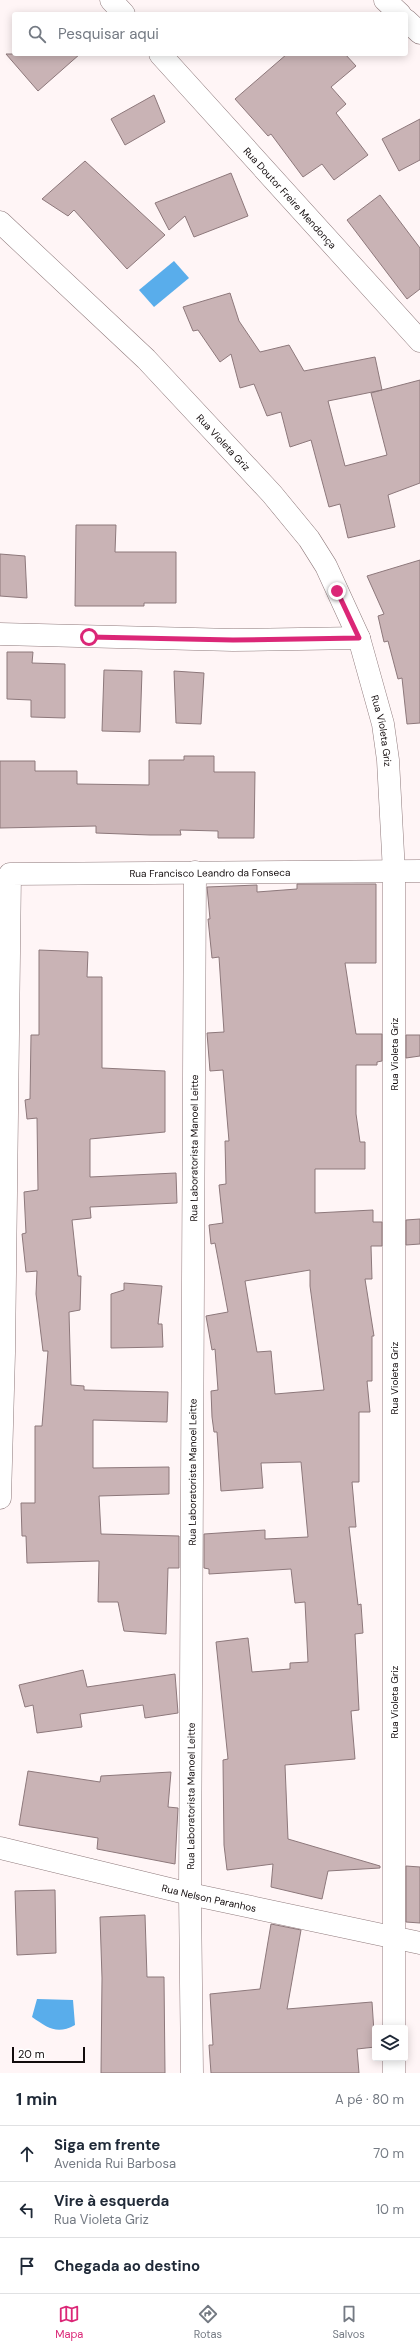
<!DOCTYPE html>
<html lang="pt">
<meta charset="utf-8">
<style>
:root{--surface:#fff;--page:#f6f6f7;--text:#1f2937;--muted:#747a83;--line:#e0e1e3;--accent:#db2777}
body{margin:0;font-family:"DM Sans",sans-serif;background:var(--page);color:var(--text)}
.controls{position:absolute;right:12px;bottom:12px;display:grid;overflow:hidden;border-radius:4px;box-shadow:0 2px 10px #0003}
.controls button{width:36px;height:36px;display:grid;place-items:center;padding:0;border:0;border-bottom:1px solid var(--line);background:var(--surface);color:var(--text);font:20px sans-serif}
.scale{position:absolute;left:12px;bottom:10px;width:73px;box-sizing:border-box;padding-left:4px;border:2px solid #120b0c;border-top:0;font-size:11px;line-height:14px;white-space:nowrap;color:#120b0c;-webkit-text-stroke:3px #fff;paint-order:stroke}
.stop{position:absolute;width:12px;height:12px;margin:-9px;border:3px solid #db2777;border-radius:50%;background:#fff}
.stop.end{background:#db2777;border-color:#fff;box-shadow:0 1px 4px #0008}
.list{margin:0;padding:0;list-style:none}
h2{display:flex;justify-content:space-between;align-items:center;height:52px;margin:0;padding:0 16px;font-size:17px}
h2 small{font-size:13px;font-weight:400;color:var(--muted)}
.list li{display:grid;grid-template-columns:26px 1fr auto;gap:12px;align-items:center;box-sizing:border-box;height:56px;padding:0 16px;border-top:1px solid var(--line)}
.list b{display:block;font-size:15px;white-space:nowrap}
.list p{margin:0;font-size:13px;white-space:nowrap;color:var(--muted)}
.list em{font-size:13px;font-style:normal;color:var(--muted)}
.icon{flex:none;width:22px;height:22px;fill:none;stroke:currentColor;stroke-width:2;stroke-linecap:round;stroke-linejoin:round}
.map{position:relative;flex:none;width:420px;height:2073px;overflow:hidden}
.search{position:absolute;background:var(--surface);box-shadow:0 2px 10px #0003;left:12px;right:12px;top:12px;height:44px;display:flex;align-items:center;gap:10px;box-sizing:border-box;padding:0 14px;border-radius:4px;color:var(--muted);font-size:15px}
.sheet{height:220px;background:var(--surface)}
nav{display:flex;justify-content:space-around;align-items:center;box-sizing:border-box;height:56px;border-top:1px solid var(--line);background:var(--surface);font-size:11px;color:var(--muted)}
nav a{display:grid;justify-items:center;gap:2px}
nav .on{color:var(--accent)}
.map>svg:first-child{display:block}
</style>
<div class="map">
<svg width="420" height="2073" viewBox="0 0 420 2073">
<rect width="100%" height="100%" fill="#fff5f6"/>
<g fill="#59adeb">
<path d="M174,261l15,17 -35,29 -15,-17z"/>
<path d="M37,1999l36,1 2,25c-18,10 -27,3 -43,-8z"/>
</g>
<g fill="#c9b3b5" stroke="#8d787b" fill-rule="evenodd">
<path d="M6,54h74l-42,37z"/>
<path d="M287,54h58l11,12 -25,21 15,17 -10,9 32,42 -34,25 -12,-16 -19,13 -32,-43 -3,2 -33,-37z"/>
<path d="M154,95l11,27 -40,23 -14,-26z"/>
<path d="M420,119v41l-21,11 -17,-32z"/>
<path d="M85,161l80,74 -38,34 -53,-59 -6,6 -26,-17z"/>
<path d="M231,173l17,43 -54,21 -9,-21 -16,14 -14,-27z"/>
<path d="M380,195l40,53v41l-13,10 -60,-79z"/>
<path d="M230,293l9,28 21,31 29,-7 15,26 71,-14 7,33 38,-10v103l-32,12 7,32 -47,11 -8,-34 -11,3 -18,-67 -21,7 -9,-35 -14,4 -13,-32 -14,4 -9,-34 -11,8 -22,-32 -5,1 -10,-24zM382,390l-11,3 16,62 -42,11 -17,-65z"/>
<path d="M76,525h40l-1,27h61v51h-32v3h-69z"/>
<path d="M0,554l25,2 2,42 -27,-2z"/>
<path d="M420,560v163l-13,1 -5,-46 -4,1 -10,-38 -4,1 -6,-26 6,-2 -17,-38z"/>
<path d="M7,652h26l-1,11 33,1v54l-34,-1v-17l-24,-1z"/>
<path d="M104,670l38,1 -2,61 -38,-1z"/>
<path d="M174,671l30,2 -3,51 -25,-1z"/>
<path d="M184,756h30v16h41l-1,66h-36v-7l-38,-1 1,5h-31l-54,-2v-7l-96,2v-67h35v10h42v13l72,1v-25h35z"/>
<path d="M297,884h79v79h-31l11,71h26v27l-5,1v3h-21v49l4,28h5v27h-50v44l58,-3v12h9v24h-11l1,33h-7l9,57h-2v45h-5l3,31h-11v70h-7l4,45h-7l9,78 3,-1 2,29 -8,1 4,76 -8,1 4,48 -70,6 3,74 92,27v2l-52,3 -6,28 -51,-12 2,-23 -46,6 -3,-25 -1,-85 5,-1 -12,-117 32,-4 4,34 38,-3v-6l18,-1 -3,-60 -10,1 -4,-34 -82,5v-5l-5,-1v-34l61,-4v9l43,-2 -7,-75 -40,1 2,25 -42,3 -4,-59h-3l-2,-15 -1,-26 7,-1 -3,-41 -3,1 -6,-34 22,-4 -13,-69 -4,1 -2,-19 14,-2 -4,-38 7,-1 -1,-43h4l-6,-71 -13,1 -3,-38 17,-1 -5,-75 -7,1 -4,-39h2l-3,-32 50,-2v7l40,-3zM310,1270v16l14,104 -49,4 -4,-43 -14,1 -12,-71z"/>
<path d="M39,950l49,2 -1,25h15v91l63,3v61l-75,7v38l86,-4 1,30 -87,4 1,11 -19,2 6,56h3l-1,34 -11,2 2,73 13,1v4l84,2 -1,30 -74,-2v48l76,-1v27l-70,2 2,38 78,2v32h-11l-2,66 -42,-3 -6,-29h-20l1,-41 -72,2 -1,-27h-4l-1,-33h14v-77h7l6,-75h-5l-7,-57 1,-23 -11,1 -4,-38 4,-1 -2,-41 14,-2 -1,-72 -10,1 -2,-19 5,-1 1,-64h8z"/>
<path d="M406,1035h14v21l-14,2z"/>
<path d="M420,1219v25l-14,1v-25z"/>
<path d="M124,1283l38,3 -4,38h4l1,23 -52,1v-54l13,-4z"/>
<path d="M83,1670l4,17 88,-13 3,39 -33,5 -2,-13 -63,9 2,13 -45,6 -4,-28 -8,2 -6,-22z"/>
<path d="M28,1771l72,11 1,-6 70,-4 -3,35 10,1 -3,56 -78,-15 1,-11 -79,-13z"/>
<path d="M406,1866l14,1v56l-14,-1z"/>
<path d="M55,1890l1,63 -39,2 -2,-64z"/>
<path d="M145,1915l2,62h17l1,96h-64l1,-95 -2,-61z"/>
<path d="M271,1924l30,6 -14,79 85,-7 3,45 -18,2 2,24h-148l-2,-28h4l-3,-51 50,-5z"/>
</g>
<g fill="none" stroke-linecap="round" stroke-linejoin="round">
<g stroke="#8f7a7c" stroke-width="23">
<g id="minor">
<path d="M111,0l13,14"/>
<path d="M385,0l15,14"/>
<path d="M406,20l14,13"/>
<path id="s1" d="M160,54l260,287"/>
<path id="s2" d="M0,222l146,137 126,135 37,45 17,27 33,72 24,86 5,36 6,112v1156"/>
<path d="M0,634l233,6 126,-2"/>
<path id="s3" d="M0,1848l190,46 230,49"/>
<path d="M394,2058v15"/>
<path id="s4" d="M192,2073l-2,-179 5,-1022"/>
</g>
</g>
<g stroke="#8f7a7c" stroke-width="23">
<g id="secondary">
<path id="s5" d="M0,1498l4,-145 6,-479 410,-3"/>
</g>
</g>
<use href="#minor" stroke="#fff" stroke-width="22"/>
<use href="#secondary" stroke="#fff" stroke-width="22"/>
</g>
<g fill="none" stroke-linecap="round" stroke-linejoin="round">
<path stroke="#db2777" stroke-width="5" d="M89,637l144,3 126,-2 -22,-47"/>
</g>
<g text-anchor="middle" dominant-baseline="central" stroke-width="3" stroke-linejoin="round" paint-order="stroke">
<g font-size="10" fill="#120b0c" stroke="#fff">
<text stroke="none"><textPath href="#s1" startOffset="194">Rua Doutor Freire Mendonça</textPath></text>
<text stroke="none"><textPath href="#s2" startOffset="314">Rua Violeta Griz</textPath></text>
<text stroke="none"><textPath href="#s2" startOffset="650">Rua Violeta Griz</textPath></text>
<text stroke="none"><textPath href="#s5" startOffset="824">Rua Francisco Leandro da Fonseca</textPath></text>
<text transform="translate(394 1054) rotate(-90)">Rua Violeta Griz</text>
<text stroke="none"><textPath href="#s4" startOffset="925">Rua Laboratorista Manoel Leitte</textPath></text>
<text transform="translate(394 1378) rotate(-90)">Rua Violeta Griz</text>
<text stroke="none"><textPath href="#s4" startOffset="601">Rua Laboratorista Manoel Leitte</textPath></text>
<text transform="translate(394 1702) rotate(-90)">Rua Violeta Griz</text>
<text stroke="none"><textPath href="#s4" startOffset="277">Rua Laboratorista Manoel Leitte</textPath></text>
<text stroke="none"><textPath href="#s3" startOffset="215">Rua Nelson Paranhos</textPath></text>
</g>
</g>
</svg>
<div class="controls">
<button><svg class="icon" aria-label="layers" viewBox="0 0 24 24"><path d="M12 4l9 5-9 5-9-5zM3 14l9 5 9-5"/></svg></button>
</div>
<div class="scale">20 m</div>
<div class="stop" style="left:89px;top:637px"></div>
<div class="stop end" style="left:337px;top:591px"></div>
<div class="search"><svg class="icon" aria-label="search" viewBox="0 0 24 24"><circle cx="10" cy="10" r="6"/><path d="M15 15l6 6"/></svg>Pesquisar aqui</div>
</div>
<section class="sheet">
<h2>1 min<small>A pé · 80 m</small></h2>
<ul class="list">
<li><svg class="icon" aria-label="ahead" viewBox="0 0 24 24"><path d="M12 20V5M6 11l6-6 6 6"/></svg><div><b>Siga em frente</b><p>Avenida Rui Barbosa</p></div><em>70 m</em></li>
<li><svg class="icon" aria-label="left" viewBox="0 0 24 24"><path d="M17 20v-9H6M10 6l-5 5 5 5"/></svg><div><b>Vire à esquerda</b><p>Rua Violeta Griz</p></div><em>10 m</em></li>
<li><svg class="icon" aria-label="arrive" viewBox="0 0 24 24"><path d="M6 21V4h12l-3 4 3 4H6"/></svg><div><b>Chegada ao destino</b></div></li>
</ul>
</section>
<nav>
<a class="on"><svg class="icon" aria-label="map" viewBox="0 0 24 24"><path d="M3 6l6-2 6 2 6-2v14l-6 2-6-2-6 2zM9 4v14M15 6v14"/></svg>Mapa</a>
<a><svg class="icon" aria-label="directions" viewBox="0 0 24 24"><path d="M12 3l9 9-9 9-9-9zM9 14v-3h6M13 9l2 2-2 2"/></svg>Rotas</a>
<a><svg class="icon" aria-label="saved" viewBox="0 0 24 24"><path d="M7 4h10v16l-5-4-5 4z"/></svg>Salvos</a>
</nav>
